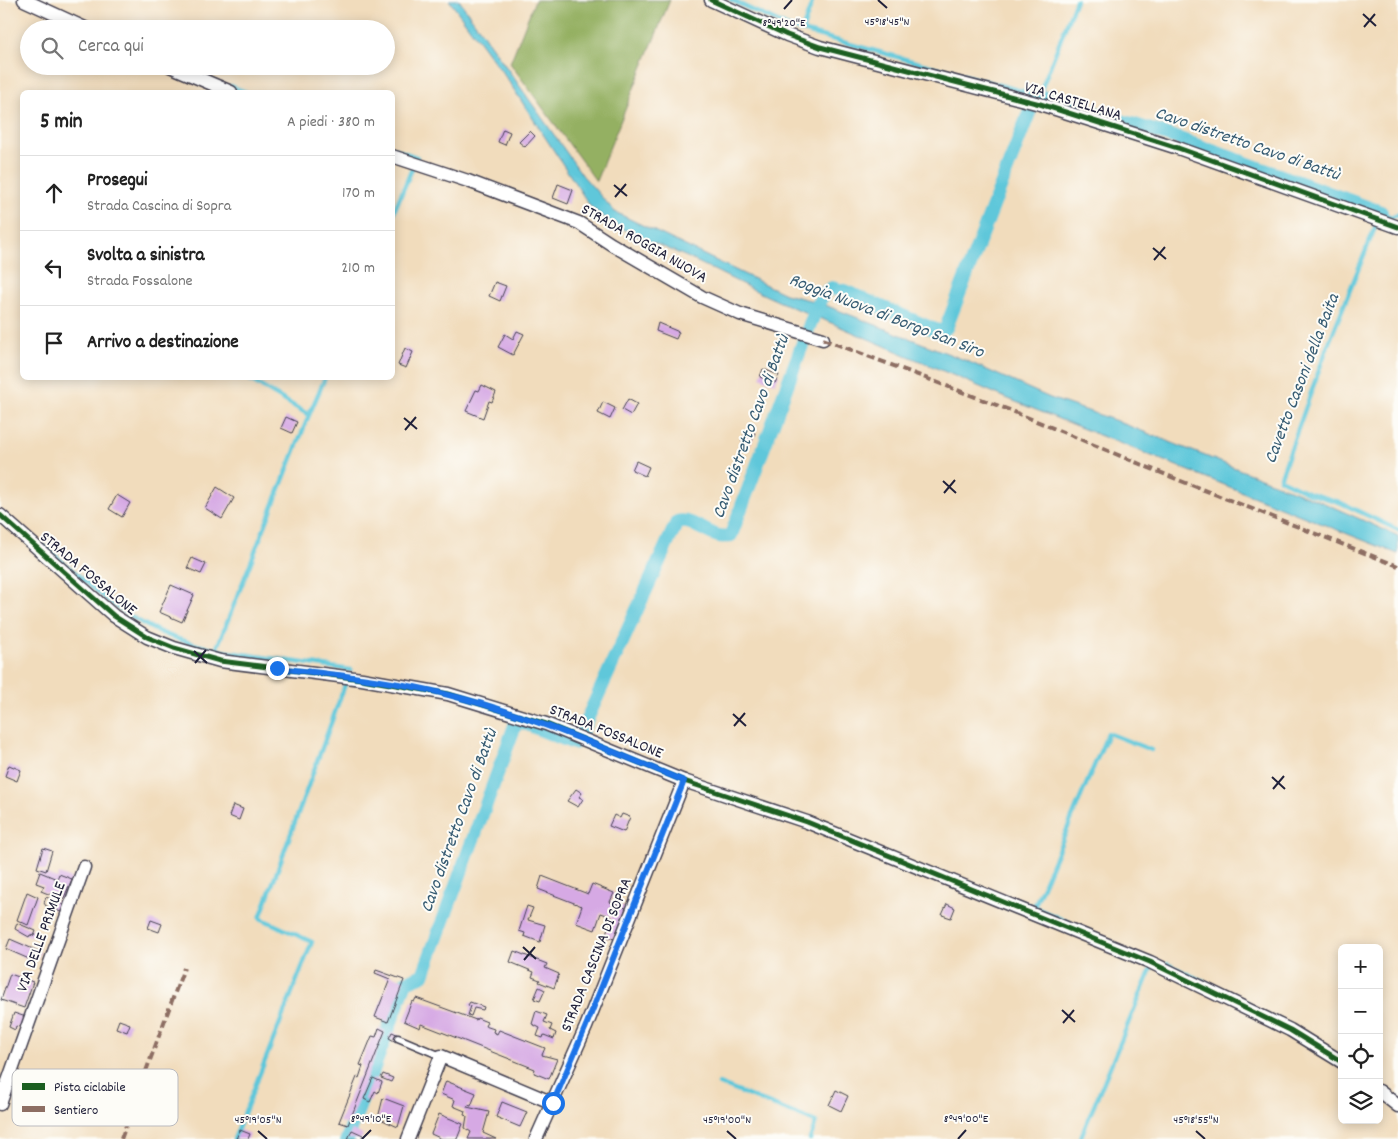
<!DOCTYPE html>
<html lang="it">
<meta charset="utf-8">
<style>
:root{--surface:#fff;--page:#f6f6f6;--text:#222;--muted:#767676;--line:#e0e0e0}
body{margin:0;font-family:Dekko,sans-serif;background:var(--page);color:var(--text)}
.controls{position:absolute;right:15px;bottom:15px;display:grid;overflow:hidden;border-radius:8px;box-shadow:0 2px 12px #0003}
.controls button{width:45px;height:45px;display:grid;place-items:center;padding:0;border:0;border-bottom:1px solid var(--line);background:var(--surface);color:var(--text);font:25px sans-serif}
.stop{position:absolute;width:15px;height:15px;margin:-11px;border:4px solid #1a73e8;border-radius:50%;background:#fff}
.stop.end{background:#1a73e8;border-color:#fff;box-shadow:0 1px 5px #0008}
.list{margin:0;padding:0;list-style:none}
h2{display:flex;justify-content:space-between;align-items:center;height:65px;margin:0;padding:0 20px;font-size:21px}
h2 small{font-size:16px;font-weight:400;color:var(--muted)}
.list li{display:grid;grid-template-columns:32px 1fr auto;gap:15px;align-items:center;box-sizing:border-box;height:75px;padding:0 20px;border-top:1px solid var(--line)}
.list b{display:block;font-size:19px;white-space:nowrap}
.list p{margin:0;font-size:16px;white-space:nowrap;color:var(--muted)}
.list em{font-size:16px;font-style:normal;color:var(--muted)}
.icon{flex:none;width:28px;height:28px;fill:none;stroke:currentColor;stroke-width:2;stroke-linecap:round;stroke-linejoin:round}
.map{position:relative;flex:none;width:1398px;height:1139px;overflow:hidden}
.search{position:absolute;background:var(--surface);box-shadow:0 2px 12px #0003;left:20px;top:20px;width:375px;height:55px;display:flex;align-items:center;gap:12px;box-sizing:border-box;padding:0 18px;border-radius:28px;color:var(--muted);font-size:19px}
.panel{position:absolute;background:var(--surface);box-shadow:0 2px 12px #0003;left:20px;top:90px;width:375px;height:290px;border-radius:8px}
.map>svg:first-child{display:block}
</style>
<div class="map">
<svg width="1398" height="1139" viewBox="0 0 1398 1139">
<rect width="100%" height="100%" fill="#fdfcf7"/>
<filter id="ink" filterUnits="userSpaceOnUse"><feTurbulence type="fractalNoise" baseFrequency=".02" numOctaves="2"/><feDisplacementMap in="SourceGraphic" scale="10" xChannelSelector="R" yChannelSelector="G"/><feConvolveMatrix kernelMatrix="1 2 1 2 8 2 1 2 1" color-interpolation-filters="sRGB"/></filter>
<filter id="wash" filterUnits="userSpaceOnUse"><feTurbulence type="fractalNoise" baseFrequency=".0096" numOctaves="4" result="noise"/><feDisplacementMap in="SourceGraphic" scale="20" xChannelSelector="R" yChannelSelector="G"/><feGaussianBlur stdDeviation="1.12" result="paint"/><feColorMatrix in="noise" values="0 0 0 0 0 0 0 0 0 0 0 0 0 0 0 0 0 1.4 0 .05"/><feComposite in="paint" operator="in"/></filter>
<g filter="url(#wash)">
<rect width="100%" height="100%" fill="#f1dcbc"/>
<path fill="#94b062" stroke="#5b694e" d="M535,0h135l-74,181 -86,-118z"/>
<g fill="#5ec7da" stroke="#40748a">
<path d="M449,0h10l124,176 32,36 170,82 33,8 -6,13c-43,-16 -83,-38 -125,-58 -33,-15 -70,-26 -97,-51l-83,-127z"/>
<path d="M820,303l147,58 83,37 64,22 210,83 74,33v18l-392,-156 -191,-82z"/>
</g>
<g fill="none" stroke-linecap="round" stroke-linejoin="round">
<g stroke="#5ec7da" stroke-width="4.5">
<path d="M731,0l57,27 248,68"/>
<path d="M802,31l11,-31"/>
<path d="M231,86l15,6"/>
<path d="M1039,95l37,-95"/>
<path d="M392,148l25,9 -25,59"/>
<path d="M1380,216l1,-4 10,5 7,-3"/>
<path d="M1376,225l-48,120 -48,134 29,14 30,9 59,28"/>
<path d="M247,378l62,37 -93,235 135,20"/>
<path d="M309,415l16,-37"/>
<path d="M44,546c32,26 63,58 100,78 22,13 47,19 72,26"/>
<path d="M1018,902l16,5"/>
<path d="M1070,923l-36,-16 74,-174 43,17"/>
<path d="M1167,964l81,39"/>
<path d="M719,1084l97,38 -6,17"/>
<path d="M234,1139l78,-197 -52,-24 86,-236"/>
<path d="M1080,1139l73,-175"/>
</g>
<path stroke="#5ec7da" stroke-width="14" d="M347,1139l59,-157 17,-7 94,-255 57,23 3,-2 100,-219c18,-5 36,21 54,13l79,-211 11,-26 6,-7 5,-3 12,3 96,41 6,-4 90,-233 138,42 207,75"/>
</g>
<g id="blocks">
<g fill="#d6a9e4">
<path d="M503,129l7,3 -5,13 -7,-3z"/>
<path d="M530,131l5,5 -10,11 -6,-5z"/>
<path d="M558,184l15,6 -5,14 -15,-6z"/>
<path d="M495,282l11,4 -6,15 -11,-5z"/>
<path d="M658,323l21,9 -3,7 -20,-8z"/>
<path d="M517,331l7,3 -11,21 -15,-8 7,-13 8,5z"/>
<path d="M405,348l8,4 -7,16 -8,-3z"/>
<path d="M763,369l16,6 -4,8 -15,-6z"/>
<path d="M482,385l14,7 -4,10 -3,-1 -6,17 -17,-7 10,-21 3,1z"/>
<path d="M628,399l9,5 -6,11 -9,-5z"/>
<path d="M603,402l12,6 -5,11 -12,-6z"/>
<path d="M286,417l11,5 -5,11 -11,-5z"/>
<path d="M747,429l8,4 -5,12 -9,-4z"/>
<path d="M636,461l13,6 -4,9 -13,-6z"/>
<path d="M217,487l17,11 -12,21 -17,-11z"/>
<path d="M117,495l13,8 -8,14 -13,-8z"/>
<path d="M192,558l14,6 -5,10 -14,-6z"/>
<path d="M171,585l23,10 -12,27 -23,-10z"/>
<path d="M9,765l12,5 -4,11 -12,-5z"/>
<path d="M576,789l6,4 -3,4 4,2 -5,8 -11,-6z"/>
<path d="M233,805l10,4 -4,11 -10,-4z"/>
<path d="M622,814l8,3 -6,15 -15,-6 5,-11 6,3z"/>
<path d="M43,848l9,3 -6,20 -9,-3z"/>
<path d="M40,872l17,7 2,-5 13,5 -9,21 -22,-9 3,-5 -8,-3z"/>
<path d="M542,876l46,18 4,-10 22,9 -4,9 16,6 -12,31 -9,-3 7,-19 -11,-4 -6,17 -19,-7 6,-17 -44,-17z"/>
<path d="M27,892l11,5 -10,28 -11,-5z"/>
<path d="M46,897l18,8 -3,7 -15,-6 -2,-3z"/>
<path d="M947,904l8,4 -4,10 -9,-3z"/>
<path d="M527,906l6,2 -5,12 17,5 -5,17 -16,-6 1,-3 -6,-2z"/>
<path d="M151,920l11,4 -3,8 -11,-4z"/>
<path d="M17,923l19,8 -2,5 -4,-1 -1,2 -14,-8z"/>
<path d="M10,939l30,13 -4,10 -30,-13z"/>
<path d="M514,951l33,13 -2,4 14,6 -5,14 -15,-6 1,-2 -8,-3 2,-5 -24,-10z"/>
<path d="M376,970l28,10 -16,42 -13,-5 15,-38 -15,-6z"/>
<path d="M10,974l23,8 -9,26 -23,-8z"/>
<path d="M539,987l6,3 -5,11 -6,-2z"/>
<path d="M416,998l60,22 1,-2 10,4 -2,4 9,3 -1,3 4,2 2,-4 46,18 -3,7 15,4 -8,20 -15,-6 1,-4 -68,-27 -46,-18 -1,4 -16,-7 8,-20 2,1z"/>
<path d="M470,1002l14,5 -1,3 -9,-2 -3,8 -3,-1 3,-9 -3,-1z"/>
<path d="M536,1011l11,4 -3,7 8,3 -2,5 6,3 -2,6 -10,-4 -1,3 -6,-2 3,-8 -8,-4z"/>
<path d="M14,1013l12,4 -4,11 -6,-2 -1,4 -6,-3z"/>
<path d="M119,1020l11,4 -3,8 -11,-4z"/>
<path d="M379,1028l6,3 -37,94 -9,-3 18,-45 2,1 4,-12 -3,-1 12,-29 4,1z"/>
<path d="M392,1032l7,3 -3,7 -7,-4z"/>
<path d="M383,1074l10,4 -2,4 -10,-4z"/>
<path d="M373,1078l9,4 -4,11 -3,-2 -5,11 -6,-3z"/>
<path d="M446,1081l30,12 -5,13 -3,-1 -1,2 22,5 -6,21 13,6h-28l3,-7 -6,-4 2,-12 -3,-1 1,-4 -12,-5 2,-6 -14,-6z"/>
<path d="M836,1090l12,6 -7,15 -12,-6z"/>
<path d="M383,1098l21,8 -6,21 -20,-9z"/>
<path d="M502,1102l25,10 -7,15 -24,-10z"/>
<path d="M439,1114l24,10 -6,15h-15l-11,-5z"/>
<path d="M240,1130l10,4 -2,5h-12z"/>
<path d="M352,1130l11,5 -2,4h-13z"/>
</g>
</g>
</g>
<g filter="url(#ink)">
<use href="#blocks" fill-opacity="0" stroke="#413e4e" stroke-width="1"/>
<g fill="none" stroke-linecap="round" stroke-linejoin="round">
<g stroke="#413e4e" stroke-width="9">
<path id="lane" d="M398,1038l43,18"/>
</g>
<g stroke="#413e4e" stroke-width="15">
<g id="street">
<path d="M24,0l63,29"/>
<path d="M711,0l76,35 33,12 220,57 138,44 220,79"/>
<path d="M170,66l61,26"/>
<path d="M392,156l76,25 111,42 32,21 91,53 38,17 83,25"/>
<path d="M0,515l114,101 33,21 27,11 46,13 142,18 86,15 98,30 138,57 123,41 343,140 140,68 52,32"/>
<path d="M1379,1091l19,15"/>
<path d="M0,1104l84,-237"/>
<path d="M408,1139l33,-83 112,47"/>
<path d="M536,1139l50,-112 98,-246"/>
</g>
</g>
<use href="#lane" stroke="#fff" stroke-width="6"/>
<use href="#street" stroke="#fff" stroke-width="12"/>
<g stroke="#8d6e63" stroke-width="4" stroke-dasharray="8 4" stroke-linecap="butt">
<path d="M823,339l184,70 174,72 217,85"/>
<path d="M121,1139l63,-171"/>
</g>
<g stroke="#fdfcf7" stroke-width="8">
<g id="cycleway">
<path d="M711,0l76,35 33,12 220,57 138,44 220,79"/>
<path d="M0,515l114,101 33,21 27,11 46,13 142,18 86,15 98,30 138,57 123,41 343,140 140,68 52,32"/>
</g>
</g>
<use href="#cycleway" stroke="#1b5e20" stroke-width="5"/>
</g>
</g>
<g fill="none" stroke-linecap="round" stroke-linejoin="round" filter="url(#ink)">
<path stroke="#1a73e8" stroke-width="6" d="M277,668c57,7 116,12 172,27 81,20 157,54 235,86l-98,245 -33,77"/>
</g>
<path fill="none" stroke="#22223b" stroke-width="2" d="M878,0l9,8M784,9l8,-9M1363,14l13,12M1364,27l11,-13M614,185l13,11M615,197l11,-13M1153,248l13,11M1154,260l11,-13M404,418l13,11M405,430l11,-13M943,481l13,12M944,493l11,-13M194,651l13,12M195,663l11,-13M733,714l13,12M734,726l11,-13M1272,777l13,12M1273,789l11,-13M523,947l13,12M524,960l11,-13M1062,1010l13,12M1063,1023l11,-13M258,1131l9,8M727,1131l9,8M1196,1131l9,8M362,1139l9,-9M958,1139l8,-9"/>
<g text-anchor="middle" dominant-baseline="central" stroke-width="4" stroke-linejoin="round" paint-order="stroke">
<g font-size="16" fill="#22223b" stroke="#fdfcf7">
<text transform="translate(1073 102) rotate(17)">VIA CASTELLANA</text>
<text transform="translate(644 244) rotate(30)">STRADA ROGGIA NUOVA</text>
<text transform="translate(88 574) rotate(40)">STRADA FOSSALONE</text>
<text transform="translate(606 732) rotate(22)">STRADA FOSSALONE</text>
<text transform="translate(42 937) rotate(-70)">VIA DELLE PRIMULE</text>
<text transform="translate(597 955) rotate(-68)">STRADA CASCINA DI SOPRA</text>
</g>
<g font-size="18" font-style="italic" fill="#375c73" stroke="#fdfcf7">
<text transform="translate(1247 145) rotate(19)">Cavo distretto Cavo di Battù</text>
<text transform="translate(886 317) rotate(21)">Roggia Nuova di Borgo San Siro</text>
<text transform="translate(1303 379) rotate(-69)">Cavetto Casoni della Baita</text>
<text transform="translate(752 427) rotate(-70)">Cavo distretto Cavo di Battù</text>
<text transform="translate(460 821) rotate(-70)">Cavo distretto Cavo di Battù</text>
</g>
</g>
<rect x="12" y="1069" width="166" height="57" rx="8" fill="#fdfcf7" stroke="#bbbbbf" stroke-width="1"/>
<rect x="22" y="1083" width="23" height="7" fill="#1b5e20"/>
<rect x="22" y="1106" width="23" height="6" fill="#8d6e63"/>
<g font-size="14" fill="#22223b">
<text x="54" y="1091">Pista ciclabile</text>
<text x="54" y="1114">Sentiero</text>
</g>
<g font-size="12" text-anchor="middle" fill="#22223b" stroke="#fdfcf7" stroke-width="4" stroke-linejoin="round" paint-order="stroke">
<text x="887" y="25">45°18'45"N</text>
<text x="784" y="26">8°49'20"E</text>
<text x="371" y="1122">8°49'10"E</text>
<text x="966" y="1122">8°49'00"E</text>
<text x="258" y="1123">45°19'05"N</text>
<text x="727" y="1123">45°19'00"N</text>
<text x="1196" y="1123">45°18'55"N</text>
</g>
</svg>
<div class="controls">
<button>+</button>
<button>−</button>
<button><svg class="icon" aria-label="locate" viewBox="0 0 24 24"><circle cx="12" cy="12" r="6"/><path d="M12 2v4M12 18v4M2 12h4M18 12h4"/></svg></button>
<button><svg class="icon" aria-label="layers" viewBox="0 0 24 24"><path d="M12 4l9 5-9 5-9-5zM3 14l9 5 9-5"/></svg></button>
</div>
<div class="stop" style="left:553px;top:1103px"></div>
<div class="stop end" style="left:277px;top:668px"></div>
<div class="search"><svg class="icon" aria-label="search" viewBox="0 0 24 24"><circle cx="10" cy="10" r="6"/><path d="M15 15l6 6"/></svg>Cerca qui</div>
<section class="panel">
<h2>5 min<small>A piedi · 380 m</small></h2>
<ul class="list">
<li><svg class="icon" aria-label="ahead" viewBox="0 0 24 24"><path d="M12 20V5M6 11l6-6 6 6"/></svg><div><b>Prosegui</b><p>Strada Cascina di Sopra</p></div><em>170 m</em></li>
<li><svg class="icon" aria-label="left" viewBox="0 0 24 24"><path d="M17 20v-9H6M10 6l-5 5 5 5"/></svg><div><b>Svolta a sinistra</b><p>Strada Fossalone</p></div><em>210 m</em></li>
<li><svg class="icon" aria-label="arrive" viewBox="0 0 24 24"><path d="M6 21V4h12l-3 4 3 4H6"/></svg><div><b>Arrivo a destinazione</b></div></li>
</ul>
</section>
</div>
